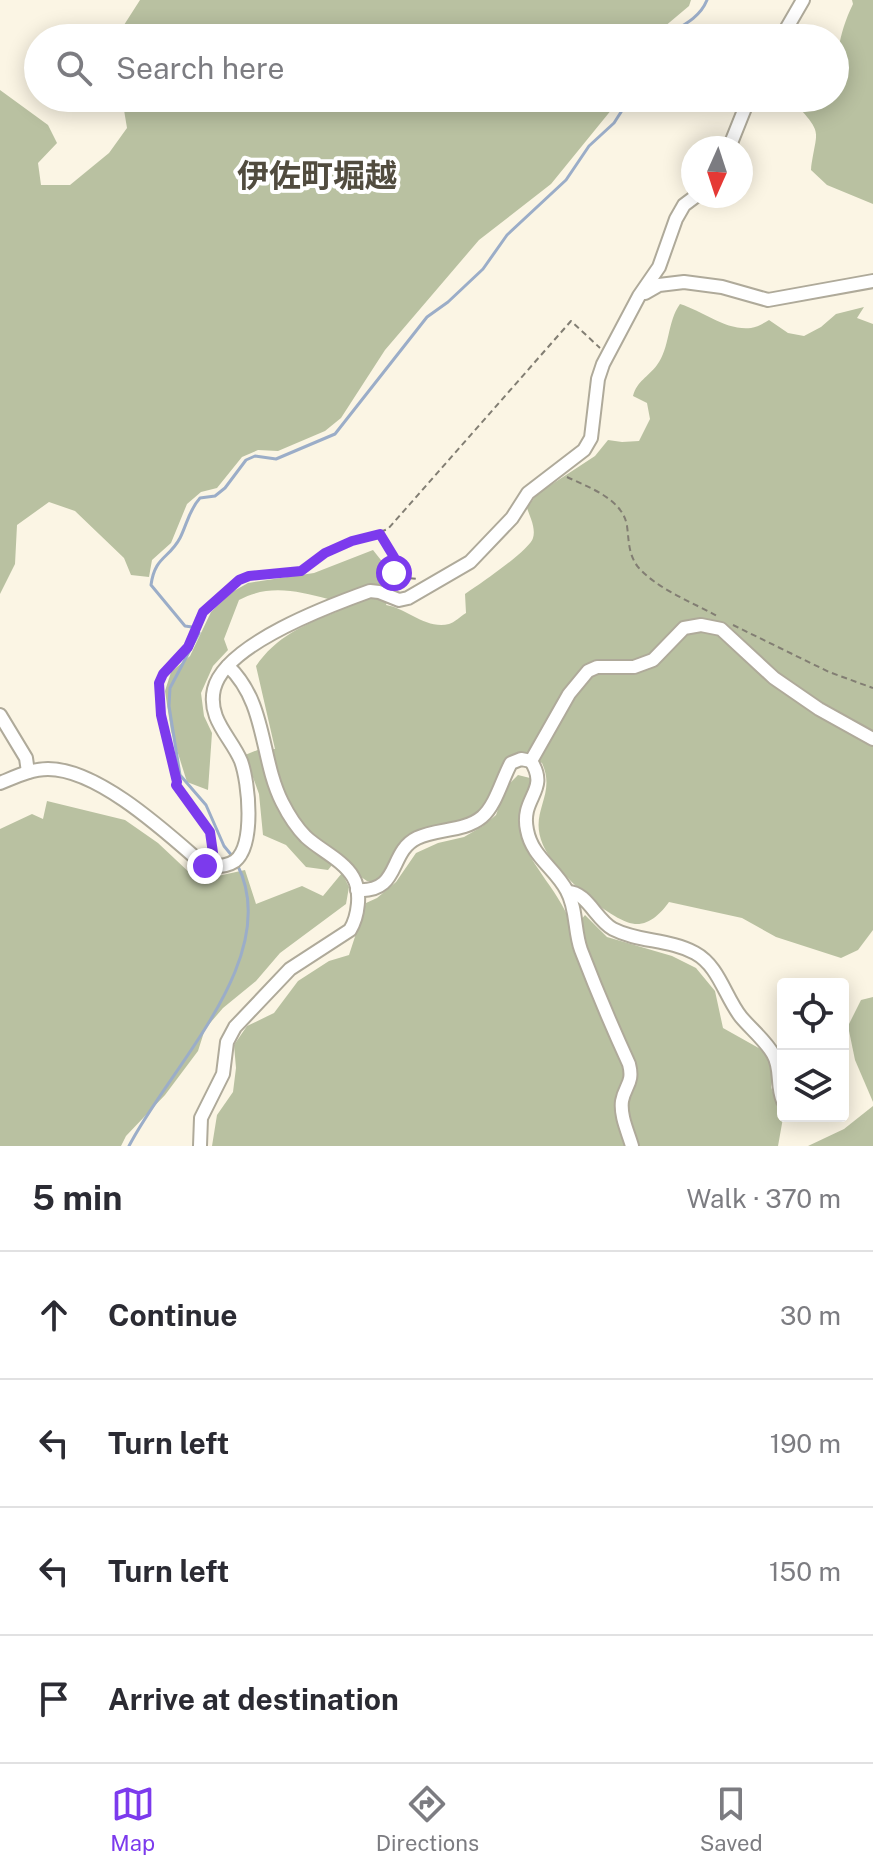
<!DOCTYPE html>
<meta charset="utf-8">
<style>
:root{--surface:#fff;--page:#f2f2f3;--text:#2b2b33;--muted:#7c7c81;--line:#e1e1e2;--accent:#7c3aed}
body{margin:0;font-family:"Public Sans","Noto Sans JP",sans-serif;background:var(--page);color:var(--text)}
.controls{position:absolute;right:24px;bottom:24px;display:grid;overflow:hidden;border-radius:8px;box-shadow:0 4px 20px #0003}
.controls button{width:72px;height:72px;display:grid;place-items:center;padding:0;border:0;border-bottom:2px solid var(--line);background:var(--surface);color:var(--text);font:40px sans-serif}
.compass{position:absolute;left:681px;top:136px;width:72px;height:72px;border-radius:50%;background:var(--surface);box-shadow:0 4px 20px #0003;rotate:183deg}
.stop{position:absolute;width:24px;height:24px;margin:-18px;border:6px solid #7c3aed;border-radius:50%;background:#fff}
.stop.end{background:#7c3aed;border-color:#fff;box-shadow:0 2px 8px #0008}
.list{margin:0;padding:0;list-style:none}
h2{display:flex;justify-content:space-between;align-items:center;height:104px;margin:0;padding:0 32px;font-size:34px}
h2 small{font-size:26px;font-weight:400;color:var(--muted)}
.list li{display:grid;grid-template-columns:52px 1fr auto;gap:24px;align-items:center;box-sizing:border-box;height:128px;padding:0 32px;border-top:2px solid var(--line)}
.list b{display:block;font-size:30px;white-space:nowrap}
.list em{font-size:26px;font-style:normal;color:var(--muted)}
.icon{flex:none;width:44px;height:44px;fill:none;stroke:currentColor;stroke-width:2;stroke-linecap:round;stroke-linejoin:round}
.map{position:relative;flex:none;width:873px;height:1146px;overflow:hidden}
.search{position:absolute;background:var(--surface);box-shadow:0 4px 20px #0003;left:24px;right:24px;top:24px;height:88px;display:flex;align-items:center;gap:20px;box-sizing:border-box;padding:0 28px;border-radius:44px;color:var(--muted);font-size:30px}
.sheet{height:616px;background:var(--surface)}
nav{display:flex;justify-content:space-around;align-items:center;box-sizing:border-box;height:112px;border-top:2px solid var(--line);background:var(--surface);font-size:22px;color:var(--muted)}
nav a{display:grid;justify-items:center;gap:4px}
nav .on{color:var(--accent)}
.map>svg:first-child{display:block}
</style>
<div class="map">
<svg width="873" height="1146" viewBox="0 0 873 1146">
<rect width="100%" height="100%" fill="#fbf5e4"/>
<g fill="#b9c1a1">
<path d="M140,0h551l-2,6 -38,32h-557l5,-10 25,-3z"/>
<path d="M852,0h21v204l-46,-19 -16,-15c5,-41 14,-34 -17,-68l2,-4h39c0,-34 3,-64 18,-94z"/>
<path d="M0,90l48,35 9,18 -19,20 3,22h29l39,-32 18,-25 -5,-30h499l-70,86 -72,56 -94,110 -44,68 -16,13 -47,20 -20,-1 -16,7 -25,31 -16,4 -14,12 -16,39 -19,17 -3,17 -18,-2 -7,-17 -49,-47 -26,-9 -32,23 -2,39 -15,30z"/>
<path d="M680,304c23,7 46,27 71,24 6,-1 13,-5 18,-8l19,13 16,3 17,-9 15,-13 28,-7 -7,11 16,6v606l-15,20 -17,8 -65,-21 -34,-19 -73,-16c-8,11 -19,23 -34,22 -26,-3 -82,-55 -92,-79 -15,-34 14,-49 -1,-82l-14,-6 -12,1 -14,9 -12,35 -16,14 -58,18 -37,47h-12l-31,-21 -8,10 -22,-3 -20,-22 -23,-10 -4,-41 -14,-39 15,-6h15l-19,-83c20,-29 47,-41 80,-54l-8,-13c-31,-8 -59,-15 -89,1l-15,39 4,11 -15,16 -12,27 3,23 8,17 -4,57 -21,-8 -16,-51 -6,-40 6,-19 19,-16 21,-44 21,-20 16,-9 66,-10 59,-23 15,19 6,15 -8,21c20,3 41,25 63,19 5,-1 12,-8 17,-11l-1,-19c12,-8 65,-44 68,-56 3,-10 -3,-21 -6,-30l10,-14 58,-38 13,-16 14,2 17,-1 11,-22 -3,-16 -14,-7c4,-15 15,-19 24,-31 13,-17 10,-43 23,-61z"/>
<path d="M518,775l12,3 2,15c-9,12 -16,27 -11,42 9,32 41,58 52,95l12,-15 22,22 65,19 24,12 19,23 8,37 41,23 10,20 -3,16 12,31 -5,28h-566l5,-31 16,-23 3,-24 -2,-23 13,-19 27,-13 24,-32 31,-20 20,-6 17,-52 11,-5 19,-16 20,-29 22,-10 26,-6 19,-11 13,-11 10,-28z"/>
<path d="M47,801l78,19 33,23 34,32 26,1 27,-6 11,34 46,-18 21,10 19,-23 7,14 -3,17 -66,49 -24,28 -33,27 -18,21 -7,22 -33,44 -39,41 -5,10h-121v-317l32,-15 11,5z"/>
<path d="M873,997v105l-18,-42 -7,-34 13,-26z"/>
<path d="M873,1106v40h-65l36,-17z"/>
</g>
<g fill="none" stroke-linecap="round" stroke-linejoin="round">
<g stroke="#9badc8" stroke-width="3">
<path d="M662,38c17,-11 37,-18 45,-38"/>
<path d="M233,857l-9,-11 -18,-41 -26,-30 -11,-69 1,-18 29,-55 -7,-6 -7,-1 -34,-41c4,-29 18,-26 29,-47 7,-14 9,-28 20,-40l15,-2 10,-8 21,-28 9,-4 21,3 59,-25 92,-117 21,-15 35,-33 24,-34 59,-55 23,-34 25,-23 16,-25"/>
<path d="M129,1146c39,-77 156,-189 108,-282"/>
</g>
<g stroke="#afaa9a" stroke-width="16">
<g id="minor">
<path d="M781,38l22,-38"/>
<path d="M729,148l20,-50"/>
<path d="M645,293l14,-8 25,-3 38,5 46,13 105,-19"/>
<path d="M0,715l26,43 2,14"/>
<path d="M531,761l38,-67 19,-23 9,-4h37l19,-7 31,-32 17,-3 20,4 53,49 45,31 54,30"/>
<path d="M531,761c19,30 -11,36 -4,69 5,27 28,38 40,61 10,18 7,40 14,59 15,39 31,77 48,114 5,19 -4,21 -7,37 -2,15 6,31 10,45"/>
<path d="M0,783c15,-6 31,-14 48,-14 51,0 120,65 157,97 10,1 21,1 30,-5 20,-16 14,-78 6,-100 -10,-24 -34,-42 -27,-72 11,-45 117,-84 156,-98l9,1 20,8 9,-2 62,-36 42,-44 16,-25 56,-43 7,-12 7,-59 5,-15 36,-68 20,-29 17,-48 8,-14 12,-9"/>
<path d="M357,890c44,3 31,-38 60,-52 20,-10 47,-6 65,-21 14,-12 20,-38 29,-54l10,-4 10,2"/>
<path d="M568,892c19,0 28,28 45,37 25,13 56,10 82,24 24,13 30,44 46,64 10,12 24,23 32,37 9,15 3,31 10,47"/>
<path d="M200,1146l1,-28 22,-44 4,-32 8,-15 55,-58 60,-39c8,-13 12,-38 3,-53 -10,-17 -33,-27 -47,-40 -10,-10 -18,-23 -24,-35 -22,-44 -15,-99 -54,-136"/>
</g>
</g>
<g stroke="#827e73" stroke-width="2" stroke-dasharray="6 4" stroke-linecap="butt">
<path d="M567,477c21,10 56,22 60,49 2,14 1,28 11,41 19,22 54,35 79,49"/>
<path d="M380,534l14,23 3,20 21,2"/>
<path d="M733,625l96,47 44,16"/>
<path d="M214,855l-2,-15 -6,-16 -30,-39 -18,-91 5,-20 25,-27 15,-35 36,-32 10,-4 52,-5 24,-18 63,-24 183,-208 29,27"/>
</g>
<use href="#minor" stroke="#fff" stroke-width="12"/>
</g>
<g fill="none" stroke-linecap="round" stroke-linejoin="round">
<path stroke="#7c3aed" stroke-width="10" d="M205,866l10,1 -5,-35 -34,-47 1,-3 -16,-67 -2,-32 4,-9 25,-27 15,-35 36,-32 10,-4 52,-5 24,-18 27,-12 28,-7 14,23v16"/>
</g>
<g text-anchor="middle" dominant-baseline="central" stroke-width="8" stroke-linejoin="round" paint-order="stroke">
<g font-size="32" font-weight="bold" fill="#514c3f" stroke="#fff">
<text x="317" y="175">伊佐町堀越</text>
</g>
</g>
</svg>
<div class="controls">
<button><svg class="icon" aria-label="locate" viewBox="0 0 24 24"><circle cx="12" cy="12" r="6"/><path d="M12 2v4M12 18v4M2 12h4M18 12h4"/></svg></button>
<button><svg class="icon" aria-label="layers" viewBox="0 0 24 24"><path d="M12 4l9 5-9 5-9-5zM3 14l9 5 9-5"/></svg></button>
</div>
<svg class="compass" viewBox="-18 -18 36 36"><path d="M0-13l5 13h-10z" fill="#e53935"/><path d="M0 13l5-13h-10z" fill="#7c7c81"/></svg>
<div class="stop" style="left:394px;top:573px"></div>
<div class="stop end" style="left:205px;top:866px"></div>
<div class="search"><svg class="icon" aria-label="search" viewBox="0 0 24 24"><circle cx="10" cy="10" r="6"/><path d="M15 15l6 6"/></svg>Search here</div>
</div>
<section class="sheet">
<h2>5 min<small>Walk · 370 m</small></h2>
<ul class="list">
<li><svg class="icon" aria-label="ahead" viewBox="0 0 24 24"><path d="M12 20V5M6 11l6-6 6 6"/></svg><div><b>Continue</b></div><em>30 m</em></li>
<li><svg class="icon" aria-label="left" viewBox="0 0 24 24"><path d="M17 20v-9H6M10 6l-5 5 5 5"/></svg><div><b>Turn left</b></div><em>190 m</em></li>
<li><svg class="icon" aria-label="left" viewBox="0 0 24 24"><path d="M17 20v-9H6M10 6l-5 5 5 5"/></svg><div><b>Turn left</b></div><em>150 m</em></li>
<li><svg class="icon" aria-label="arrive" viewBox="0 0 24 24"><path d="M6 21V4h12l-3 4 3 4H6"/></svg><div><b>Arrive at destination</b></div></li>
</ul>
</section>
<nav>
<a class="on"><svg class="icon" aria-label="map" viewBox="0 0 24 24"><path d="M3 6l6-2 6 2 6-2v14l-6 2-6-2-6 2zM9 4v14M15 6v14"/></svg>Map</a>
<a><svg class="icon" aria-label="directions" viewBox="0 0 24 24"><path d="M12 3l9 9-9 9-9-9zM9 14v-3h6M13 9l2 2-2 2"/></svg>Directions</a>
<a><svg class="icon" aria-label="saved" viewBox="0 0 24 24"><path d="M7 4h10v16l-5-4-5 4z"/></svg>Saved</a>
</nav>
